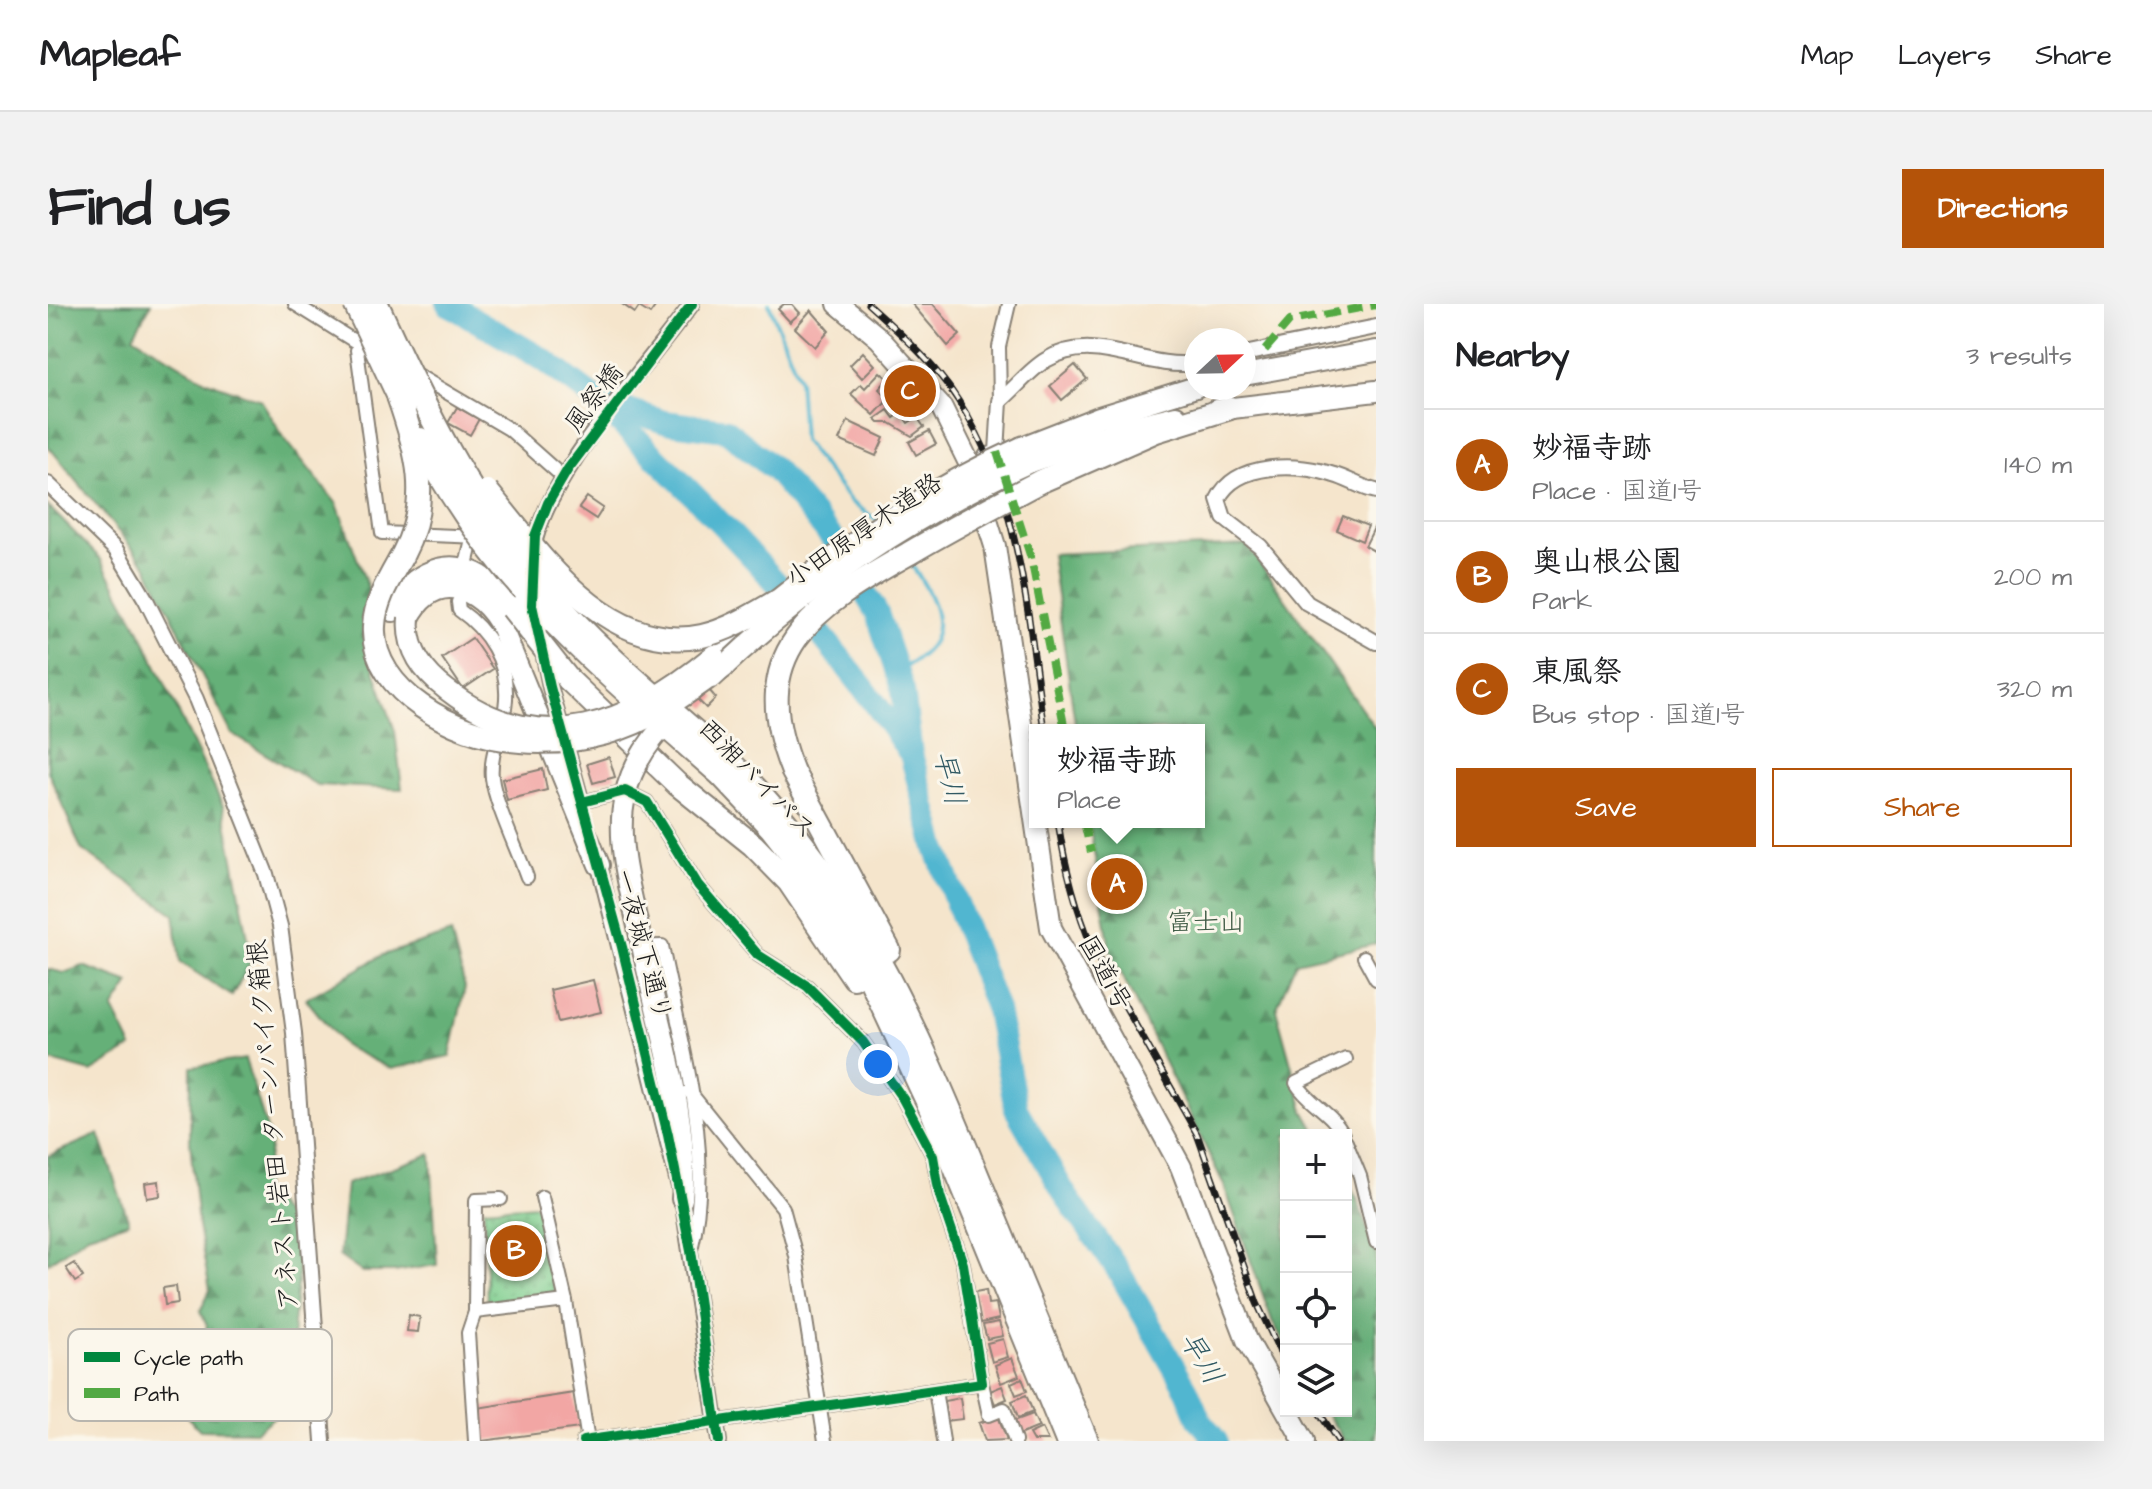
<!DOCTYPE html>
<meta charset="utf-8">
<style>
:root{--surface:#fff;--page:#f2f2f2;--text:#202124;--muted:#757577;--line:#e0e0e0;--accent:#b45309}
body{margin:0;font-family:"Architects Daughter","Klee One",sans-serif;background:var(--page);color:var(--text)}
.controls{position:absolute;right:24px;bottom:24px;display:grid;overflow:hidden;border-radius:0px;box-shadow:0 8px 32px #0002}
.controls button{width:72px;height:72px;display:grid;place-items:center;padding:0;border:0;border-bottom:2px solid var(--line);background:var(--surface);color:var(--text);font:40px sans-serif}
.compass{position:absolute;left:1136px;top:24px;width:72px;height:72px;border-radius:50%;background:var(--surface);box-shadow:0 8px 32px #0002;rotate:68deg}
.you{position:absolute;left:830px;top:760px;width:28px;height:28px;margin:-20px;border:6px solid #fff;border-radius:50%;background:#1a73e8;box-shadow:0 0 0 12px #1a73e833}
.badge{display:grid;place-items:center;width:52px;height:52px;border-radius:50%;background:var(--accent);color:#fff;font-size:26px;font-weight:700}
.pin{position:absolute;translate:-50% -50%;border:4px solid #fff;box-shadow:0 2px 8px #0006}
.popup{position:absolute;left:981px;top:420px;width:176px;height:104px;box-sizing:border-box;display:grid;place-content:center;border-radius:0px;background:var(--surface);filter:drop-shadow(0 2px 6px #0005);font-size:26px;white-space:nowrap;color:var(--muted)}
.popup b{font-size:30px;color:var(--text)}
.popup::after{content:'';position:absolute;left:50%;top:100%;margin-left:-16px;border:16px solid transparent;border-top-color:var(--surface)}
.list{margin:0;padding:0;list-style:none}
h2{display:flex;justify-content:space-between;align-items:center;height:104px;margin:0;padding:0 32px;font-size:34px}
h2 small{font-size:26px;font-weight:400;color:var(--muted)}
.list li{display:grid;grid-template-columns:52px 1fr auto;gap:24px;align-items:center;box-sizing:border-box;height:112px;padding:0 32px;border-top:2px solid var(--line)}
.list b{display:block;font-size:30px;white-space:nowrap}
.list p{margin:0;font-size:26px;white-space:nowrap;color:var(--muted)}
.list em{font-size:26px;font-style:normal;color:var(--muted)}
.actions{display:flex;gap:16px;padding:24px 32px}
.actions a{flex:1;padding:18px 0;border:2px solid var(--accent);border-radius:0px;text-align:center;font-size:28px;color:var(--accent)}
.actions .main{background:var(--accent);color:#fff}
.icon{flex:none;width:44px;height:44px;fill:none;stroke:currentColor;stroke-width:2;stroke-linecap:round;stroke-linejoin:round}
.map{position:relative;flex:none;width:1328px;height:1137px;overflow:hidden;border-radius:0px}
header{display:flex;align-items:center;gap:48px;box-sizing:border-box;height:112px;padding:0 40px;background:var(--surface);border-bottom:2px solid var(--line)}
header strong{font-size:38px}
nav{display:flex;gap:44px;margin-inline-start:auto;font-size:28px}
.intro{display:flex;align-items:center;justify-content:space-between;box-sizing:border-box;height:192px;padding:0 48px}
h1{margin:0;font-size:56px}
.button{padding:20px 36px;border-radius:0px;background:var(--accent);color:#fff;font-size:28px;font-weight:700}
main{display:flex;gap:48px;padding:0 48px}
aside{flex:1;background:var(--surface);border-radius:0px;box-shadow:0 8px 32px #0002}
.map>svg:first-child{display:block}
</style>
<header>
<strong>Mapleaf</strong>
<nav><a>Map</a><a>Layers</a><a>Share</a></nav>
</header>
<div class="intro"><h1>Find us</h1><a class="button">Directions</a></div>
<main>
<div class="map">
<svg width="1328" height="1137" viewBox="0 0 1328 1137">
<defs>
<pattern id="forest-firs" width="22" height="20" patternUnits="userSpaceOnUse" patternTransform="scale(2)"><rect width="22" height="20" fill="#65b078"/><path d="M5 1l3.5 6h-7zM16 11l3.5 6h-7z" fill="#528e62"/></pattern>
<pattern id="park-dots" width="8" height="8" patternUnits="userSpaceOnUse" patternTransform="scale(2)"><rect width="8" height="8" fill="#7ccd8d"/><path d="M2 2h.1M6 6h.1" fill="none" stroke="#6baf79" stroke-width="1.8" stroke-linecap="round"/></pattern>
</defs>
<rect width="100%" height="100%" fill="#fbf7ec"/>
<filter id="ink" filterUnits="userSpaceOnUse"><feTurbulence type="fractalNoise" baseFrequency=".0125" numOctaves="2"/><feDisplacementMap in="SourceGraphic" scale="16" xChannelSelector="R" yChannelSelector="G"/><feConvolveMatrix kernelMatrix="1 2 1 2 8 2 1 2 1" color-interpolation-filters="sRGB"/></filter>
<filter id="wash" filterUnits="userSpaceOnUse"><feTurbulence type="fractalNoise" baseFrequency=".006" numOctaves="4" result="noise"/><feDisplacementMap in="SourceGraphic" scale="32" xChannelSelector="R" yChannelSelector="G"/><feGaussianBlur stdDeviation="1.8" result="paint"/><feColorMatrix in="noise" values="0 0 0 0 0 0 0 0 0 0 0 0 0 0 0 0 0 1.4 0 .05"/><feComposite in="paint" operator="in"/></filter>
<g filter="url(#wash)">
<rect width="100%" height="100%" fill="#f5e5cc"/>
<g fill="url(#forest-firs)" stroke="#40664a" stroke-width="2">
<path d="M0,0h103l-18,32 74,45 54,19 24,39 52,65 34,92 -2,59 26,76 7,58 -85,-4 -85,-51 -86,-169 -98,-119z"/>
<path d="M0,202l52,52 40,73 83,175 29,153 -20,37 -52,-34 -6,-48 -93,-65 -33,-78z"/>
<path d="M1199,241l129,184v215l-80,18 -20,47 28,102 14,24h-32v210l-13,-22 -50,-140 -113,-233 -21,-128h110v-92h-123l-25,-176z"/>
<path d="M403,629l14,54 -15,69 -59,13 -47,-23 -38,-47 77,-44z"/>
<path d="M35,662l47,17 -17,26 19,38 -41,25 -40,-11 -3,3v-95l16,4z"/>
<path d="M197,755l26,83 -8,46 34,42 1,45 -5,49 3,65 -6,16 -34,26 -56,-1 -34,-35 6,-42 29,-8 6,-19 -7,-15 10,-21 -12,-64 -8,-85 1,-74z"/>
<path d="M51,830l30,88 -41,13 -40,28v-107z"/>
<path d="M383,850l6,111 -43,7h-32l-23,-16 7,-72z"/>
<path d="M1298,877l10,16 20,57v187h-31l-20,-30h21z"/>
</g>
<path fill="url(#park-dots)" stroke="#4c7454" stroke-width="2" d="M489,901l18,88 -68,10 -3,-94z"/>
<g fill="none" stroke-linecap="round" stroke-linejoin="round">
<g stroke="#51b6d0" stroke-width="4">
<path d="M721,0l30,75 4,61 48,62 27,19"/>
<path d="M848,369c10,-7 23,-14 31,-23 24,-26 0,-64 -17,-87"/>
</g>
<g stroke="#51b6d0" stroke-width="24">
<path d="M400,0l96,56 50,38 70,24 62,8 49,40 58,69 44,74 26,78 8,63 25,94 61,162 19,99 50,87 52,74 69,120 12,29 17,22"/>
<path d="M551,98c112,108 222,219 309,348"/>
</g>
</g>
<g id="blocks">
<g fill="#f2a6a4">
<path d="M574,0h35l-7,10 -11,-7 -4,6z"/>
<path d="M736,0h8l8,9 -10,9 -12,-13z"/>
<path d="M864,0h21l27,31 -12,11z"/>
<path d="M763,6l18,21 -14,16 -20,-19z"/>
<path d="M815,48l12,13 -13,13 -12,-13z"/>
<path d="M1027,61l12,14 -25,21 -12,-14z"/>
<path d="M832,68l8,7 -9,10 10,10 -15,16 -23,-21 10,-10 4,4z"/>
<path d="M409,103l22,12 -9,16 -22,-12z"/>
<path d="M840,106l6,8 7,-5 7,10 9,-6 7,10 -12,9 -22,-13h-11l-4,-4z"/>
<path d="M800,117l36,17 -8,18 -37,-16z"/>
<path d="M881,127l7,13 -20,11 -7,-13z"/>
<path d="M539,193l16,11 -7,11 -17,-11z"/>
<path d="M1295,212l25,10 -6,15 -25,-11z"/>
<path d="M1328,220v28l-11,-6z"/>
<path d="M424,334l21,31 -30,20 -21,-31z"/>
<path d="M661,386l7,8 -10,10 -8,-8z"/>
<path d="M561,453l6,20 -22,6 -6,-19z"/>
<path d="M495,465l4,21 -40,10 -5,-21z"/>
<path d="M545,676l8,32 -43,10 -8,-32z"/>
<path d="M111,877l1,15 -13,2 -2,-15z"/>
<path d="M26,959l9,14 -8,5 -9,-14z"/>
<path d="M128,982l2,17 -13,2 -2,-17z"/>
<path d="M938,986l2,14 8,-1 3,16 -18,4 -6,-31z"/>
<path d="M361,1011l11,2 -2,15 -11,-1z"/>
<path d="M951,1018l4,14 -16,3 -4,-14z"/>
<path d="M955,1035l5,18 -16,5 -5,-19z"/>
<path d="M964,1054l7,18 -18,7 -6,-18z"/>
<path d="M974,1074l5,13 -11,4 -5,-12z"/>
<path d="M954,1082l5,13 -12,5 -5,-13z"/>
<path d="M526,1089l6,35 -98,13 -5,-33z"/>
<path d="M978,1091l7,17 -15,6 -6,-17z"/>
<path d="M912,1094l3,21 -17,2 -2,-20z"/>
<path d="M985,1110l6,13 -20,8 -5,-14z"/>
<path d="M950,1112l9,24 -22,1 -6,-18z"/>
<path d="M994,1124l6,13h-15l-4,-7z"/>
</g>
</g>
</g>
<g filter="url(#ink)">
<use href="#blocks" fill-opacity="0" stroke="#888074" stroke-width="2"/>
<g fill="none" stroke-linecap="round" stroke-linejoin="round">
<g stroke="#888074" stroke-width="16">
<g id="minor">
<path d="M247,0l72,45"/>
<path d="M312,42l-3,4 25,183 98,4"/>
<path d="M364,68l97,57 54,48"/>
<path d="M952,97l-1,-54 10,-43"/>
<path d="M419,257l6,-25"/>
<path d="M410,298l1,8c29,20 49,52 47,89 -1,27 -17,52 -14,79 3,26 26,73 35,99"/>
<path d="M534,498l43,-11 22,11 51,83 60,70 49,31 56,56 40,57 30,57 7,40 23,68 19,119 -399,58"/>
<path d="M574,643l40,-1c19,99 54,205 29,304"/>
<path d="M1316,653l12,22"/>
<path d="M641,787l94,117 13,48 29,185"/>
<path d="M1295,831c-9,-21 -34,-31 -47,-52l50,-24"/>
<path d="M1298,838l14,34 16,66"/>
<path d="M494,893l24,104 22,140"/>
<path d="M427,1008l91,-11"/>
<path d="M934,1079l7,32 15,-6 11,32"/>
<path d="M887,1086l8,51"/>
<path d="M427,1137l-7,-108 7,-21 1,-112 25,-1"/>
</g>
</g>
<g stroke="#888074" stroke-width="18">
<g id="tertiary">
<path d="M1196,50l132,-27"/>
<path d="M938,152l11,-4 3,-51c15,-12 29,-31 46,-41 51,-30 97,11 150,3"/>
<path d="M0,180l68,66 30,50 50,99 70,175 14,52 14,107 29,408"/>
<path d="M1328,187c-15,-3 -27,-12 -42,-16 -34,-12 -98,-14 -116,24l6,19 36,28 47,57 69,39"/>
<path d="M485,246c11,-72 114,-184 159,-246"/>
<path d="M484,295l18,88 32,116"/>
<path d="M549,554l85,341 37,242"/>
</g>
</g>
<g stroke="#888074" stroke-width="24">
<g id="trunk">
<path d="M790,0l41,34 63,70 27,55 26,83 56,382 130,239 66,173 57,101"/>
<path d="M1196,71l132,-24"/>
<path d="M1168,106l160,-19"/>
<path d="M974,143l77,-30 97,-30"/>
<path d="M980,159l101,-36 47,-11"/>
<path d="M361,314c26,-49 72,-32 93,10l97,237"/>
<path d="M666,351l42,-37"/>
<path d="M597,656c16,75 45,164 37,239"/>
</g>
</g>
<g stroke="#888074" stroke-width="26">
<g id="motorway">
<path d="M989,179l119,-52 74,-23"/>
<path d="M345,306c15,-31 48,-52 82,-36 15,7 26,22 37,34"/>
<path d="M520,375l109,105 76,61 36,37 65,96"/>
<path d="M682,458c124,120 186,263 250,420 36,86 71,173 107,259"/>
<path d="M745,468l96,178"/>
<path d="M673,471l50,53 37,47 60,100 65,139 134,327"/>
</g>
</g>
<use href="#minor" stroke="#fff" stroke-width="12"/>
<use href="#tertiary" stroke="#fff" stroke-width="14"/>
<use href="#trunk" stroke="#fff" stroke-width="20"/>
<use href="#motorway" stroke="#fff" stroke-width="22"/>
<g stroke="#1c1c1c" stroke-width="7">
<g id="rail">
<path d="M820,0c29,26 58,52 81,83 72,101 78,225 95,343"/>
<path d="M1010,518c7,45 17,85 35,127l104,185 60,169 29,62"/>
<path d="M1270,1107l20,30"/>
</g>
</g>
<use href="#rail" stroke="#fbf7ec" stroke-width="4" stroke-dasharray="12" stroke-linecap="butt"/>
<g stroke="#888074" stroke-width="24" stroke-linecap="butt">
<g id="trunk-bridge">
<path d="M727,298c78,-62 156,-114 247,-155"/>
<path d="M361,314c-3,31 14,54 38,72 94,73 185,33 267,-35"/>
<path d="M664,374c91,-89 201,-163 316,-215"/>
<path d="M597,656c-19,-101 -53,-165 30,-246"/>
</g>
</g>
<g stroke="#888074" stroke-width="26" stroke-linecap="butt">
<g id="motorway-bridge">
<path d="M307,0l49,104"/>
<path d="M329,0c45,99 94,201 166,283 56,65 124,119 187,175"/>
<path d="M350,92c19,54 34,104 5,158 -12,22 -28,46 -29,72 -2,34 21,62 47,80 71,49 169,46 242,2 20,-12 40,-27 60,-41"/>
<path d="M372,135c73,145 182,231 301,336"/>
<path d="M439,187c52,63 120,165 215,145 26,-6 49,-20 73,-34"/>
<path d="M464,304l56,71"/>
<path d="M745,468c-49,-120 19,-164 115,-218 42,-25 86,-48 129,-71"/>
</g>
</g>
<use href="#trunk-bridge" stroke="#fff" stroke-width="20"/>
<use href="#motorway-bridge" stroke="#fff" stroke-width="22"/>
<g stroke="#52a943" stroke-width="8" stroke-dasharray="16 8" stroke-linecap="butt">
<path d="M1217,46l25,-29 86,-16"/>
<path d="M949,148l34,106 34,172"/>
<path d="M1036,518l7,30"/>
</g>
<g stroke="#fbf7ec" stroke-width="15">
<g id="cycleway">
<path d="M644,0l-124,165 -20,34 -13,33 -3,69 18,82 72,260 46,188 23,116 28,190"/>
<path d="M534,498l43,-11 22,11 51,83 60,70 49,31 56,56 40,57 30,57 7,40 23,68 19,119 -399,58"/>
</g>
</g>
<use href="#cycleway" stroke="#00873e" stroke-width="10"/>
</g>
</g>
<g text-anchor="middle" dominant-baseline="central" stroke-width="6" stroke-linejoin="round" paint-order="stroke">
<g font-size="26" fill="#1c1c1c" stroke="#fbf7ec">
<text transform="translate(546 94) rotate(-53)">風祭橋</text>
<text transform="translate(816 226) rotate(-34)">小田原厚木道路</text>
<text transform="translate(709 475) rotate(46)">西湘バイパス</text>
<text transform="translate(595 641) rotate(75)">一夜城下通り</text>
<text transform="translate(1057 669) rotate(61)">国道1号</text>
<text transform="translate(225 821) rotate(-95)">アネスト岩田 ターンパイク箱根</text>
</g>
<g font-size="26" fill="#3e5a44" stroke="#fbf7ec">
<text x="1158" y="618">富士山</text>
</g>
<g font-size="28" font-style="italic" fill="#315a64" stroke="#fbf7ec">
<text transform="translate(901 474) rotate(76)">早川</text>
<text transform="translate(1153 1054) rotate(59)">早川</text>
</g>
</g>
<rect x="20" y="1025" width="264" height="92" rx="12" fill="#fbf7ec" stroke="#b8b5ae" stroke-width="2"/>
<rect x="36" y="1048" width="36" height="10" fill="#00873e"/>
<rect x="36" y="1084" width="36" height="10" fill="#52a943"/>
<g font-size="22" fill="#1c1c1c">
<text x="86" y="1061">Cycle path</text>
<text x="86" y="1097">Path</text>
</g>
</svg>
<div class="controls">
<button>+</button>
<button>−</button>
<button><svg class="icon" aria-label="locate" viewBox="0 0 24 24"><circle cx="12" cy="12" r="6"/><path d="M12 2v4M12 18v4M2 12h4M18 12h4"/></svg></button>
<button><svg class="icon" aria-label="layers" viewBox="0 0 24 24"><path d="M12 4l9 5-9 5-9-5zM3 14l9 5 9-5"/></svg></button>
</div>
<svg class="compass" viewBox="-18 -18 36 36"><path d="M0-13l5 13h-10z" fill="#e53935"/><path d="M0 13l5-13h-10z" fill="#757577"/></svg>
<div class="you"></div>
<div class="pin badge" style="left:1069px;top:580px">A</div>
<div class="popup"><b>妙福寺跡</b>Place</div>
<div class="pin badge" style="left:468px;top:947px">B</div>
<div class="pin badge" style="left:862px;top:87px">C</div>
</div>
<aside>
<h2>Nearby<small>3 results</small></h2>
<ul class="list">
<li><span class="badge">A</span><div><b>妙福寺跡</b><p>Place · 国道1号</p></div><em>140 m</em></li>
<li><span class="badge">B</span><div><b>奥山根公園</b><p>Park</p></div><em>200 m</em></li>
<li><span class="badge">C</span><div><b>東風祭</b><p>Bus stop · 国道1号</p></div><em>320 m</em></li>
</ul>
<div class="actions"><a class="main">Save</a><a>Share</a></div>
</aside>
</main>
